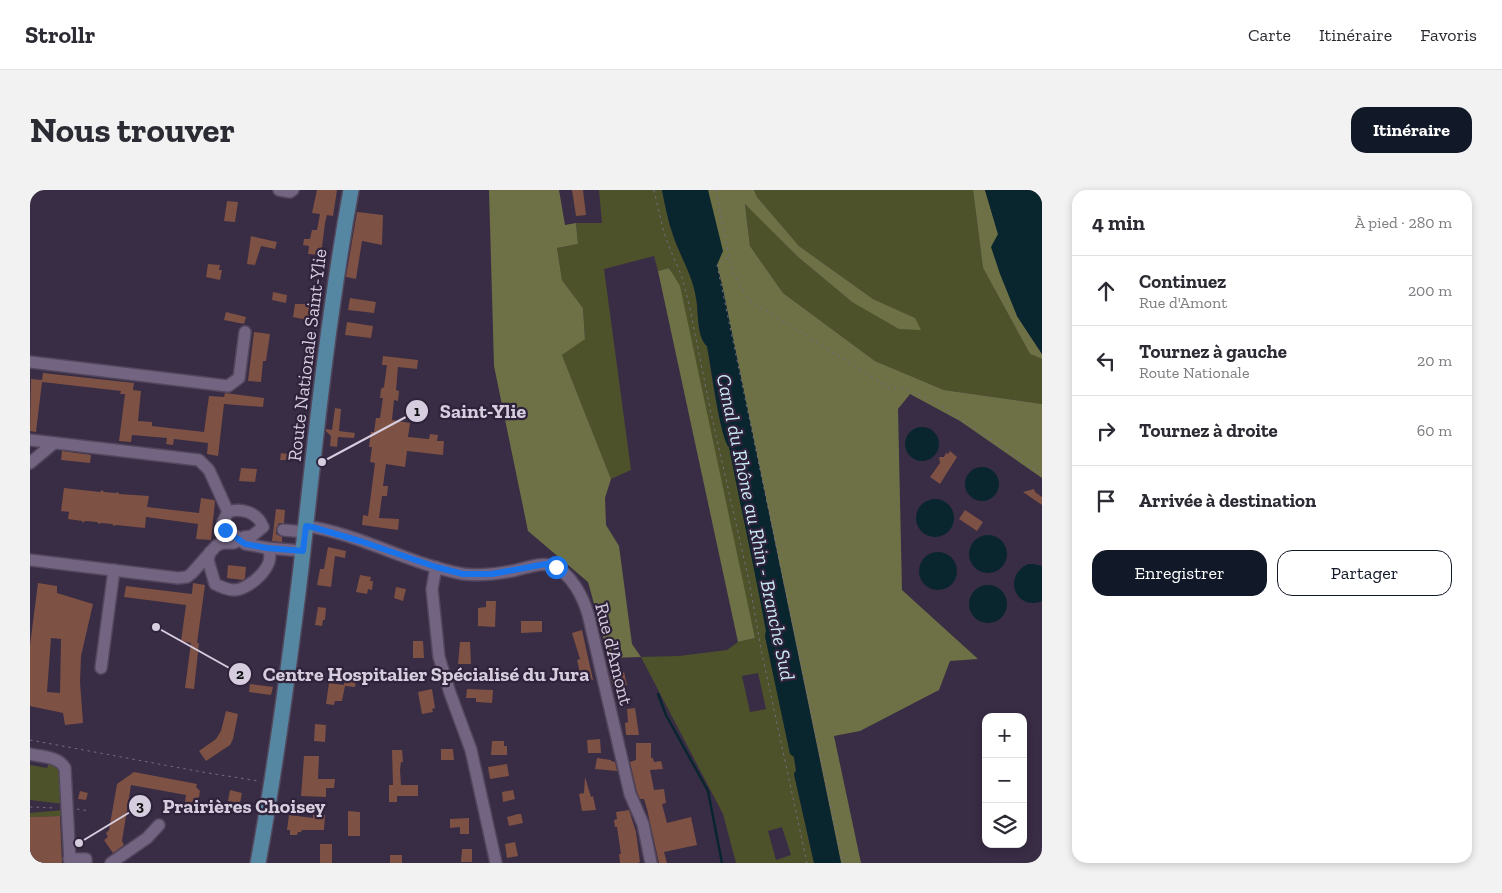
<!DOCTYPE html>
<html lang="fr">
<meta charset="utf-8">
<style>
:root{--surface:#fff;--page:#f2f2f3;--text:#2b2b33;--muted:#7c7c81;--line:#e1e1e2;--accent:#111827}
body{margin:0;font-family:"Zilla Slab",serif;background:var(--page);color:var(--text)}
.controls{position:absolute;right:15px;bottom:15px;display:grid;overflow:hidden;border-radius:10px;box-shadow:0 2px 8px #0003}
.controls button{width:45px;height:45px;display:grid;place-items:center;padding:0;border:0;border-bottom:1px solid var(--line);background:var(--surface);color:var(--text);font:25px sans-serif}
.stop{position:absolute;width:15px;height:15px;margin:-11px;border:4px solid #1a73e8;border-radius:50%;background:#fff}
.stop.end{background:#1a73e8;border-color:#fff;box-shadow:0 1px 5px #0008}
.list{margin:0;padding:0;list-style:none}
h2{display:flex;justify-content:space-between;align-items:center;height:65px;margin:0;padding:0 20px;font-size:21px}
h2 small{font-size:16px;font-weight:400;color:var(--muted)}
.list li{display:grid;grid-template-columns:32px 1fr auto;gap:15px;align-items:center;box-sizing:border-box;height:70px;padding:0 20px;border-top:1px solid var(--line)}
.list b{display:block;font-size:19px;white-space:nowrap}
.list p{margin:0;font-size:16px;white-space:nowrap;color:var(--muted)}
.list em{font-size:16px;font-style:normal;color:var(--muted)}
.actions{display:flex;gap:10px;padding:15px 20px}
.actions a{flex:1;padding:11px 0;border:1px solid var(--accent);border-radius:15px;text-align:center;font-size:18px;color:var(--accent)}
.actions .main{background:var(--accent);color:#fff}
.icon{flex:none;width:28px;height:28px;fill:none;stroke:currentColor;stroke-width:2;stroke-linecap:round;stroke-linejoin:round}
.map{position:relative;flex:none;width:1012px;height:673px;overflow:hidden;border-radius:15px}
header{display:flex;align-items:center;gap:30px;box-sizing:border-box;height:70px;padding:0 25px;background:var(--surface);border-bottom:1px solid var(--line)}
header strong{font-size:24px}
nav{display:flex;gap:28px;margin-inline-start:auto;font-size:18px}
.intro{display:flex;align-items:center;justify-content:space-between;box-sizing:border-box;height:120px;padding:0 30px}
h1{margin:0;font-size:35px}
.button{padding:12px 22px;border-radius:15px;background:var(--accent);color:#fff;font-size:18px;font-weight:700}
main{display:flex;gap:30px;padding:0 30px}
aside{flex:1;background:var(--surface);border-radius:15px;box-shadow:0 2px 8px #0003}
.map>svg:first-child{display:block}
</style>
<header>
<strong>Strollr</strong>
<nav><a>Carte</a><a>Itinéraire</a><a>Favoris</a></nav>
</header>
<div class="intro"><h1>Nous trouver</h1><a class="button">Itinéraire</a></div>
<main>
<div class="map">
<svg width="1012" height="673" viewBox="0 0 1012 673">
<rect width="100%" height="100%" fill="#392c45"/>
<g fill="#4e522a" fill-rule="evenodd">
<path d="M569,0h63c3,15 6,31 11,45 7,21 20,41 23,62 3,15 0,39 11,49 3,17 13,91 22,101 12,62 26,123 37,184l-1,5 25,117 4,4 2,14 -2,3 20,89h-78l-13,-49 -82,-157 38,-1 48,-6 11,-8 17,-4 -85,-370 -12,3 -4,-15 -50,13 27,201 -20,9 -49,-124 23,-17 -2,-30 -21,-28 -5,-32 21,-4 -2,-21h26zM728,483l8,36 -16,3 -8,-36zM752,637l9,28 -15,5 -8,-29z"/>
<path d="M724,0h219l10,78 47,86 12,5v45l-98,-14 -69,-29 -92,-68 -33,-47 -5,-43 53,54 54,45 62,16 -41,-19 -74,-53 -42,-49z"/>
<path d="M21,572l11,9 2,33 -34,-4v-35l17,3 2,-5z"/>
<path d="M34,620v6l-34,1v-4z"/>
</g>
<g fill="#6d7145">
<path d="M459,0h70l6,35 11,-2 2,21 -21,4 5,32 21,28 2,31 -23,16 49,124 -6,19 1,27 13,21 13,98 9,13 -32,1 -21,-76 -60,-51 -34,-165z"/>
<path d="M678,0h46l3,7 42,49 74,53 42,19 6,12 -22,-1 -47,-27 -54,-45 -53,-53 5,42 33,47 92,68 69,29 98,14v74l-82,-57 -50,-27 -12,15 4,181 76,69 -28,2 -11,29 -79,41 -26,5 27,127h-20l-119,-578 -5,-20z"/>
<path d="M943,0h12l13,44 19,82 25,38v5l-12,-5 -47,-86z"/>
<path d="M639,78l11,18 75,352 -17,4 -80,-371z"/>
</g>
<g fill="#09262f">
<path d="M632,0h46l15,61 -6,14 5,20 119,578h-27l-20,-89 2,-4 -2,-13 -4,-3 -25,-118 1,-5c-11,-61 -25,-122 -37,-184 -9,-10 -18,-83 -22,-101 -11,-10 -8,-34 -11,-48 -3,-22 -16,-42 -23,-63 -5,-14 -8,-30 -11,-45z"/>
<path d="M955,0h57v164l-25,-38 -17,-42 -9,-27 7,-13z"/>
<circle cx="892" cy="254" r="17"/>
<circle cx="952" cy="294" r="17"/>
<circle cx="905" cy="328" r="19"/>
<circle cx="958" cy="364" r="19"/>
<circle cx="908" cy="381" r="19"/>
<path d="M998,374h6l8,2v35c-25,11 -41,-24 -14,-37z"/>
<circle cx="958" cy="414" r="19"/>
</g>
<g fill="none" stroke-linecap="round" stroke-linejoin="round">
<path stroke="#09262f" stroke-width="2.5" d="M628,504l8,21 42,76 14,72"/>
</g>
<g fill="#7d5143" fill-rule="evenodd">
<path d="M287,0h20l-4,26 -6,-1 -2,8 -4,32 -13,-1 1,-8 -6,-1 1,-6h6l2,-9h5l3,-16 -8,-1z"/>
<path d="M542,0h11l3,25 -10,1z"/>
<path d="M197,11l11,1 -3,20 -11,-1z"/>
<path d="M327,22l26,3 -1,30 -20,-4 -6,38 -10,-2z"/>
<path d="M221,46l26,6 -2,7 -14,-3 -6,19 -8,-1z"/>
<path d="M178,74l12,1 -1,5h3l-2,10 -14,-3z"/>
<path d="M243,102l14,3 -1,8 -14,-3z"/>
<path d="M320,108l26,4 -2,11 -26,-3z"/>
<path d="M279,112l9,1 -2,19 -23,-5 2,-13h14z"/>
<path d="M196,122l20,5 -2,7 -20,-4z"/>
<path d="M317,132l26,4 -2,12 -26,-3z"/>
<path d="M224,142l16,2 -4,27h-3l-2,21 -13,-1z"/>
<path d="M353,166l35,4 -1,9 -19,-2 -2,23 3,1 -1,10 -4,-1 -2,20 18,3 -2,14 21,2 1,-5 8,1 -1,6h7l-1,14 -36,-4 -2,16 -19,-3 -3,22h5l-1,10h-5l-3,22 20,1 -1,11 -36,-5 1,-10 5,1 3,-22 4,-31 -5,-1 2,-15h-3l2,-15h3l2,-14h4l3,-20h-3l1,-9 3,-2 3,-22h-5z"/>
<path d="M13,183l91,10 -1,7 8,1 -3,30 14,1v4l52,6 5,-36 15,1 1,-4 39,5 -1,9 -39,-3 -6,52 -11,-2 1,-11 -34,-4 -1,6 -7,-1 1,-6 -35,-3 -1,7 -12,-1 6,-47h-5l1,-3 -79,-9 -6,50 -6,-1 1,-52 11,1z"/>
<path d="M305,218l6,1 -2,22 16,2 -1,5 -16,-1 -1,10 -7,-1 1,-10 -5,-5v-2l6,1z"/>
<path d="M32,261l29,4 -1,8 -29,-3z"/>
<path d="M920,261l7,6 -17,27 -10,-7 10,-14 -1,-6h5l2,-4 2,1z"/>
<path d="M251,263l7,1 -1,6h-7z"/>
<path d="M211,278l16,1 -2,13 -16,-1z"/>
<path d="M34,298l36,4 2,-2 2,2 12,1 2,-1 1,2 30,2 -2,11 52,6 2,-15 13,2 1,2 -4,38 -15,-1 2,-15 -52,-7 -1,11 -29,-3 -2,1 -2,-2 -11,-1 -2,1 -2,-2 -12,-1 -2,2 -1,-2 -14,-2 1,-7 -8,-1z"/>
<path d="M1004,299l1,3 7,5v8l-19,-13z"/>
<path d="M246,319l9,1 -1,13h-5l-3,6v5l6,3v5l-10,-1z"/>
<path d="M935,320l18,12 -6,9 -18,-12z"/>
<path d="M298,357l18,4 -1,7 -10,-2 -4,31 -14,-2 3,-16h4z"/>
<path d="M198,375l18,2 -1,11 -2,2 -16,-2z"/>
<path d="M330,385l11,2 -1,4h3l-1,9 -4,-1 -1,5 -11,-2z"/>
<path d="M8,393l19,3v7l36,11 -12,52 -1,26 3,41 -18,2 -2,-12 -33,-7v-61zM21,448l10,1 -1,54 -13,-1z"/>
<path d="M163,393l12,2 -8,58h2l-5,46 -9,-1 6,-45 -10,-2 5,-36 -62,-8 2,-11 66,8z"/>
<path d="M366,397l10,2 -3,12 -9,-3z"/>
<path d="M456,411h10l-1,26 -17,-1v-18l8,-1z"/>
<path d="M288,417l8,1 -1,12h-2l-1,6 -7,-1z"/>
<path d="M491,431h21v11l-21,1z"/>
<path d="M552,440l11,50 -11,2 -5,-22 3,-1 -8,-26z"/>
<path d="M383,451h10l1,17h-11z"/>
<path d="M430,452h10l1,22h-13z"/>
<path d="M594,482l3,13 -13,3 -4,-12z"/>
<path d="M315,486l9,1 -1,3h3l-1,7 -10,-1 -3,15h-7l-1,4 -8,-1 3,-21 15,2z"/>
<path d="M220,494l23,3 -2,8 -22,-3z"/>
<path d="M402,499l3,19 -3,1 1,3 -11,2 -4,-22z"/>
<path d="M437,499l26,1 -1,13 -16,-1v-4h-10z"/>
<path d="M605,518l4,27h-13l-1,-12 3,-1 -1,-13z"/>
<path d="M196,521l12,3 -5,25 -3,6 -24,16 -7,-10 17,-12 5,-8z"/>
<path d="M285,534l11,1 -1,17 -11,-1z"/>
<path d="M570,549l1,14h-13l-1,-13z"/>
<path d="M462,551h12v5h3v9h-16z"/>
<path d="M606,553h15v15h2l1,4 7,-1 2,8 -13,1 4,20 10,-1 2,14 -4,1 5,19 24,-6 6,28 -33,7 3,11h-8l-12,-54 -3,-10h-4l-3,-7 -7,-30 6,-2z"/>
<path d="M411,559h12l1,11h-13z"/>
<path d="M362,560h10l1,12h-2l-1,8 1,15h17v11h-21v6h-8v-17h4z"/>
<path d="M274,566h15l-1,23h17l-1,9h-8v9l-25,-1z"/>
<path d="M567,568l14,2v1l4,1 2,9 -22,-2z"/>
<path d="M477,574l2,12 -19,3 -2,-12z"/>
<path d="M104,582l63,12 -1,3 4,4 -1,6 -9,6 -5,-1 1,-7 -55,-10 -9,56 2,4 -11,8 -9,-13 4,-3 -2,-4 3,-3 8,-46z"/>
<path d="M555,587l6,20 2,-1 3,14 -14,1 -3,-17 5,-1z"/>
<path d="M200,600l12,3 -2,10 -12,-2z"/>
<path d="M483,600l2,9 -12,3 -1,-10z"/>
<path d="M50,601l8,2 -2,7 -8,-1z"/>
<path d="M599,620l7,22 4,30 -2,1h-18l-1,-9h2l-4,-27h-2l-1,-7 3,-1 -1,-7z"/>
<path d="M318,621l12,1v24h-12z"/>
<path d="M488,624h3l2,9 -14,3 -2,-9z"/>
<path d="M259,625l24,3v-3h12l-1,15h-22l-1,2h-3l-1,3h-7v-5h-3z"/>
<path d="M30,626l2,47h-32v-46z"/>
<path d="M439,628v16h-9v-7l-10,1v-9z"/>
<path d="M485,652l3,14 -11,2 -2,-14z"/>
<rect x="290" y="654" width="12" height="19"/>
<path d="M432,659h10v13h-11z"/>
<rect x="360" y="665" width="12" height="8"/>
</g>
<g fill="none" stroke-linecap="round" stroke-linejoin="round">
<g stroke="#53475d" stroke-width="14">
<g id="minor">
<path d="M249,0l11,2 3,-2"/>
<path d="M0,172l198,24 11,-8 6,-46"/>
<path d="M0,250l169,20 10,10 19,42"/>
<path d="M0,273l24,-20"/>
<path d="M276,336c54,8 103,38 157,48 16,2 33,0 49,-3 13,-2 29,-10 41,-5 18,7 30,31 35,48l42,180 13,30 8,39"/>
<path d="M253,340l22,2"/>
<path d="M237,358l36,3"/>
<path d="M180,362l-2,8 7,24c6,3 12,6 19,6 15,0 45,-26 33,-42l-22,-4 -9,-8 -8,-3 -5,-7v-4l5,-10c14,-5 30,1 35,15"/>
<path d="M0,370l148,18 9,-1 5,-4 24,-27 6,-3h12l10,-6 8,-1 11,-9"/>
<path d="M406,377l-4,22 7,68 11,36 21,57 25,113"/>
<path d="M71,478l13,-98"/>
<path d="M0,564c12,3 28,2 35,14l5,95"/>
<path d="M39,669h17v4"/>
<path d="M81,673l36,-25 12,-13"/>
</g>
</g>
<g stroke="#53475d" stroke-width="18">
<path id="major" d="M228,673c18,-98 31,-196 43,-295 14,-126 27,-253 50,-378"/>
</g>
<g stroke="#776c82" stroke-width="1" stroke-dasharray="2.5 4" stroke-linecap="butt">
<path d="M624,0l10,43 6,16 12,28 7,27 22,109 38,168 13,73 45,209"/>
<path d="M686,0l16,82 16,27 140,88 18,2 31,14 105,71"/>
<path d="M698,67l-11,8 126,598"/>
<path d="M0,550l172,32 57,9"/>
<path d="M0,617l26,1"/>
<path d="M47,619l13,2"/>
</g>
<use href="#minor" stroke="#736582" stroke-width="11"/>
<use href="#major" stroke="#5687a2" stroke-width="15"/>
</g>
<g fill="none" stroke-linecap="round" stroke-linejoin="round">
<path stroke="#1a73e8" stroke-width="6" d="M195,340l20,14 22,4 36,3 3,-25 6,1 48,14 76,26 27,7h29l54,-10 10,3"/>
</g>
<g text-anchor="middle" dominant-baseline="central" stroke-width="4.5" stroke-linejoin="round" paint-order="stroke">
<g font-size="19" fill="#d6cedf" stroke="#2f223b">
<text transform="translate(277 165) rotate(-83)">Route Nationale Saint-Ylie</text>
<text transform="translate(584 464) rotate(76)">Rue d'Amont</text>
</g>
<g font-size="20" font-style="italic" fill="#caebf6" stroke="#2f223b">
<text transform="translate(726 337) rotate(78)">Canal du Rhône au Rhin - Branche Sud</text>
</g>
</g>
<path fill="none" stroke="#d6cedf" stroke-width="2" d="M292 272L387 221M126 437L210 484M49 653L110 616"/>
<g fill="#d6cedf" stroke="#2f223b" stroke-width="2">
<circle cx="292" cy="272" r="5"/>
<circle cx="126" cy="437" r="5"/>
<circle cx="49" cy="653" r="5"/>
<circle cx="387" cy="221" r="12"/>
<circle cx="210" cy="484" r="12"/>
<circle cx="110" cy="616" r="12"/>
</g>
<g font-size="15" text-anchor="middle" font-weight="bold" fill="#111">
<text x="387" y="226">1</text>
<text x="210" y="489">2</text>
<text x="110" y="621">3</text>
</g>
<g font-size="20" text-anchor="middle" font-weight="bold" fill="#d6cedf" stroke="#2f223b" stroke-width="4.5" stroke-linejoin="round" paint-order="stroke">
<text x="453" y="228">Saint-Ylie</text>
<text x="396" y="491">Centre Hospitalier Spécialisé du Jura</text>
<text x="214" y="623">Prairières Choisey</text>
</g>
</svg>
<div class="controls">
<button>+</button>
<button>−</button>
<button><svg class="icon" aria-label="layers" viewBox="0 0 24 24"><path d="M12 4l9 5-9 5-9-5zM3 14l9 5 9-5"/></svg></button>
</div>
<div class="stop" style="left:526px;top:377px"></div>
<div class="stop end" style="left:195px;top:340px"></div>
</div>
<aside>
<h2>4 min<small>À pied · 280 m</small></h2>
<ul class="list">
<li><svg class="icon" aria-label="ahead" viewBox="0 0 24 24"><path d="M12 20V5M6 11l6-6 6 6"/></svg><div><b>Continuez</b><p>Rue d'Amont</p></div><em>200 m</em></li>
<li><svg class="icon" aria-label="left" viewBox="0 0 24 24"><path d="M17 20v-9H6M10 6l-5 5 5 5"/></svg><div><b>Tournez à gauche</b><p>Route Nationale</p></div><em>20 m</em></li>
<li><svg class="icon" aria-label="right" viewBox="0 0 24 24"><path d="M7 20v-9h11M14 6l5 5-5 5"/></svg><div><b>Tournez à droite</b></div><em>60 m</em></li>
<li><svg class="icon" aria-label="arrive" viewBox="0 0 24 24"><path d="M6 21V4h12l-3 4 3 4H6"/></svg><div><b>Arrivée à destination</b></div></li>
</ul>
<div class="actions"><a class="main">Enregistrer</a><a>Partager</a></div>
</aside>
</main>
